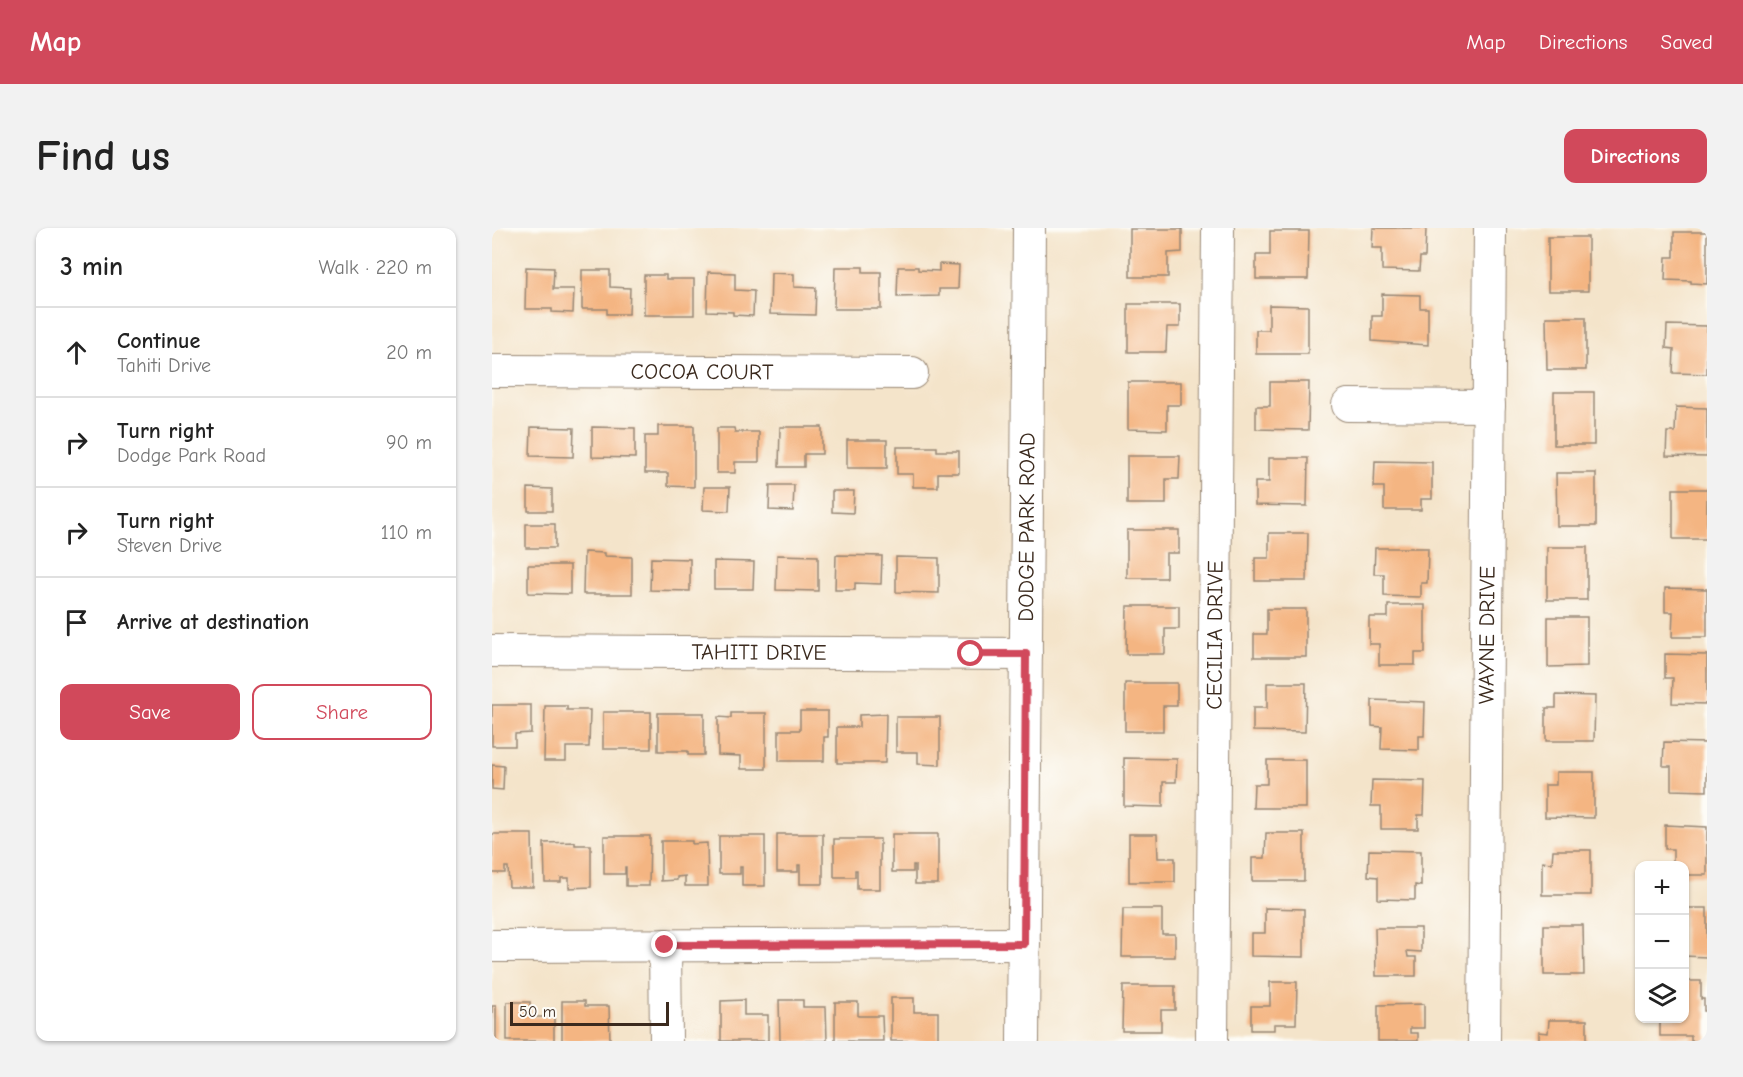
<!DOCTYPE html>
<meta charset="utf-8">
<style>
:root{--surface:#fff;--page:#f2f2f2;--text:#222;--muted:#767676;--line:#e0e0e0;--accent:#d1495b}
body{margin:0;font-family:"Comic Neue",sans-serif;background:var(--page);color:var(--text)}
.controls{position:absolute;right:18px;bottom:18px;display:grid;overflow:hidden;border-radius:12px;box-shadow:0 2px 4px #0004}
.controls button{width:54px;height:54px;display:grid;place-items:center;padding:0;border:0;border-bottom:2px solid var(--line);background:var(--surface);color:var(--text);font:30px sans-serif}
.scale{position:absolute;left:18px;bottom:15px;width:159px;box-sizing:border-box;padding-left:6px;border:3px solid #3b2a1e;border-top:0;font-size:16px;line-height:21px;white-space:nowrap;color:#3b2a1e;-webkit-text-stroke:4px #fdfcf7;paint-order:stroke}
.stop{position:absolute;width:18px;height:18px;margin:-14px;border:4px solid #d1495b;border-radius:50%;background:#fff}
.stop.end{background:#d1495b;border-color:#fff;box-shadow:0 2px 6px #0008}
.list{margin:0;padding:0;list-style:none}
h2{display:flex;justify-content:space-between;align-items:center;height:78px;margin:0;padding:0 24px;font-size:26px}
h2 small{font-size:20px;font-weight:400;color:var(--muted)}
.list li{display:grid;grid-template-columns:39px 1fr auto;gap:18px;align-items:center;box-sizing:border-box;height:90px;padding:0 24px;border-top:2px solid var(--line)}
.list b{display:block;font-size:22px;white-space:nowrap}
.list p{margin:0;font-size:20px;white-space:nowrap;color:var(--muted)}
.list em{font-size:20px;font-style:normal;color:var(--muted)}
.actions{display:flex;gap:12px;padding:18px 24px}
.actions a{flex:1;padding:14px 0;border:2px solid var(--accent);border-radius:12px;text-align:center;font-size:21px;color:var(--accent)}
.actions .main{background:var(--accent);color:#fff}
.icon{flex:none;width:33px;height:33px;fill:none;stroke:currentColor;stroke-width:2;stroke-linecap:round;stroke-linejoin:round}
.map{position:relative;flex:none;width:1215px;height:813px;overflow:hidden;border-radius:12px}
header{display:flex;align-items:center;gap:36px;box-sizing:border-box;height:84px;padding:0 30px;background:var(--accent);color:#fff}
header strong{font-size:28px}
nav{display:flex;gap:33px;margin-inline-start:auto;font-size:21px}
.intro{display:flex;align-items:center;justify-content:space-between;box-sizing:border-box;height:144px;padding:0 36px}
h1{margin:0;font-size:42px}
.button{padding:15px 27px;border-radius:12px;background:var(--accent);color:#fff;font-size:21px;font-weight:700}
main{display:flex;gap:36px;padding:0 36px}
aside{flex:1;background:var(--surface);border-radius:12px;box-shadow:0 2px 4px #0004}
.map>svg:first-child{display:block}
</style>
<header>
<strong>Map</strong>
<nav><a>Map</a><a>Directions</a><a>Saved</a></nav>
</header>
<div class="intro"><h1>Find us</h1><a class="button">Directions</a></div>
<main>
<aside>
<h2>3 min<small>Walk · 220 m</small></h2>
<ul class="list">
<li><svg class="icon" aria-label="ahead" viewBox="0 0 24 24"><path d="M12 20V5M6 11l6-6 6 6"/></svg><div><b>Continue</b><p>Tahiti Drive</p></div><em>20 m</em></li>
<li><svg class="icon" aria-label="right" viewBox="0 0 24 24"><path d="M7 20v-9h11M14 6l5 5-5 5"/></svg><div><b>Turn right</b><p>Dodge Park Road</p></div><em>90 m</em></li>
<li><svg class="icon" aria-label="right" viewBox="0 0 24 24"><path d="M7 20v-9h11M14 6l5 5-5 5"/></svg><div><b>Turn right</b><p>Steven Drive</p></div><em>110 m</em></li>
<li><svg class="icon" aria-label="arrive" viewBox="0 0 24 24"><path d="M6 21V4h12l-3 4 3 4H6"/></svg><div><b>Arrive at destination</b></div></li>
</ul>
<div class="actions"><a class="main">Save</a><a>Share</a></div>
</aside>
<div class="map">
<svg width="1215" height="813" viewBox="0 0 1215 813">
<rect width="100%" height="100%" fill="#fdfcf7"/>
<filter id="ink" filterUnits="userSpaceOnUse"><feTurbulence type="fractalNoise" baseFrequency=".0167" numOctaves="2"/><feDisplacementMap in="SourceGraphic" scale="12" xChannelSelector="R" yChannelSelector="G"/><feConvolveMatrix kernelMatrix="1 2 1 2 8 2 1 2 1" color-interpolation-filters="sRGB"/></filter>
<filter id="wash" filterUnits="userSpaceOnUse"><feTurbulence type="fractalNoise" baseFrequency=".008" numOctaves="4" result="noise"/><feDisplacementMap in="SourceGraphic" scale="24" xChannelSelector="R" yChannelSelector="G"/><feGaussianBlur stdDeviation="1.35" result="paint"/><feColorMatrix in="noise" values="0 0 0 0 0 0 0 0 0 0 0 0 0 0 0 0 0 1.4 0 .05"/><feComposite in="paint" operator="in"/></filter>
<g filter="url(#wash)">
<rect width="100%" height="100%" fill="#f4e4ca"/>
<g id="blocks">
<g fill="#f4b582">
<path d="M881,0h53l-1,29h-5l-1,14 -37,-1v-22h-10z"/>
<path d="M638,1h52v23l-14,1v24h-38z"/>
<path d="M778,3h39l-1,48h-52v-24h14z"/>
<path d="M1182,4h33v52l-16,-1v-2l-26,-1 1,-23h8z"/>
<rect x="1056" y="9" width="40" height="54"/>
<path d="M447,36l20,1 -1,24h-19v7l-42,1 1,-30h20v3l21,1z"/>
<path d="M34,39l28,1 -1,21h21l-1,24 -21,-1v-3h-27z"/>
<path d="M343,39h28v5h18v37h-47z"/>
<path d="M90,42h28v17l20,1 -1,26h-22v-5h-25z"/>
<path d="M216,44l27,1v17l19,1 -1,25 -20,-1v-3l-26,-1z"/>
<path d="M279,45l23,1v13l22,1 -1,27 -45,-1z"/>
<path d="M152,47h22v4h28v36h-50z"/>
<path d="M890,66l38,1v13h8v37l-56,-4v-25h10z"/>
<path d="M636,76h52v23h-13l-1,25h-38z"/>
<path d="M777,77l39,1v48h-52v-24h13z"/>
<path d="M1054,89h40v53h-39z"/>
<path d="M1175,97l40,1v48l-34,-1 1,-24 -8,-1z"/>
<path d="M636,154h53v23h-14v25l-39,-1z"/>
<path d="M778,154h39l-1,48 -52,-1v-23h14z"/>
<rect x="1062" y="164" width="40" height="53"/>
<path d="M1184,179l31,1v49l-41,-1 1,-24h8z"/>
<path d="M166,198h36v61l-26,-1v-13h-23v-37h13z"/>
<path d="M39,199l43,1 -1,29 -43,-1z"/>
<path d="M100,199l43,1v30l-43,-1z"/>
<path d="M288,199h42v27h-18v13h-25z"/>
<path d="M225,200h17l1,4h24v30h-24v11h-18z"/>
<rect x="355" y="212" width="40" height="28"/>
<path d="M405,219h40v4h22v22h-21v14h-25v-13h-16z"/>
<path d="M635,228h53l-1,23h-13v25h-39z"/>
<path d="M777,230h39l-1,48 -52,-1v-23h14z"/>
<path d="M883,233l57,1v37h-11v11h-37v-23h-10z"/>
<path d="M1064,245h40v53h-39z"/>
<path d="M278,257h24l-1,26 -24,-1z"/>
<path d="M212,259h26l-1,24 -26,-1z"/>
<path d="M36,260l24,1v22h-24z"/>
<rect x="1181" y="261" width="34" height="50"/>
<path d="M340,263h22l-1,22 -21,-1z"/>
<rect x="34" y="296" width="29" height="24"/>
<path d="M635,302h52v23h-13v25h-39z"/>
<path d="M777,305h39l-1,48h-52v-23h14z"/>
<rect x="1055" y="319" width="40" height="53"/>
<path d="M883,320h53l-1,35h-6v14l-37,-1v-22h-10z"/>
<path d="M92,324l20,1v3l28,1v37h-49z"/>
<path d="M285,327l41,1v35l-42,-1z"/>
<path d="M344,327l46,1 -1,28 -26,-1v7h-20z"/>
<path d="M404,329l43,1v35l-43,-1z"/>
<path d="M159,330l39,1v32l-40,-1z"/>
<path d="M222,333l40,1 -1,27h-39z"/>
<path d="M36,337h42v29l-42,-1z"/>
<path d="M1173,360l42,1v48h-35l1,-25h-8z"/>
<path d="M896,377h37v48h-10v12h-36v-21h-10v-27h19z"/>
<path d="M635,378h52v23h-14v25h-39z"/>
<path d="M775,381h39v48h-52v-23h13z"/>
<path d="M1056,389h39v49l-39,1z"/>
<path d="M1173,426l42,1v49l-35,-1 1,-25h-8z"/>
<path d="M633,455h52v23h-14v25h-38z"/>
<path d="M775,455h39l-1,49 -52,-1v-23h14z"/>
<path d="M1064,467l39,1 -1,45h-48v-33h10z"/>
<path d="M880,472l53,2 -1,34h-5v14l-38,-1 1,-22 -10,-1z"/>
<path d="M0,477h39v28l-16,1v12h-23z"/>
<path d="M53,478h22v4h23l-1,37h-23v14h-22z"/>
<path d="M308,483h28v26h-4v24h-45v-31h21z"/>
<rect x="111" y="484" width="48" height="37"/>
<path d="M166,485h46v42h-16v-4h-30z"/>
<path d="M239,485h35v56h-25v-13l-23,-1v-38l13,1z"/>
<path d="M394,486l-1,49h-48v-36h22v-12z"/>
<path d="M404,489h44v48l-22,-1v-12h-22z"/>
<path d="M1172,514l43,1v48l-36,-1v-24h-8z"/>
<path d="M632,530l53,1 -1,23h-13v25l-39,-1z"/>
<path d="M775,532h39v48h-53l1,-24h13z"/>
<path d="M0,537l12,1 -1,24 -11,-1z"/>
<path d="M1064,544h38v46l-49,-1v-32h11z"/>
<path d="M880,552l53,1 -1,34h-6v14h-37v-23h-10z"/>
<path d="M1173,597l42,2v48h-23v-9h-11v-17h-8z"/>
<path d="M774,605h38v48h-52v-23h13z"/>
<path d="M0,606h40l1,53h-24l-1,-20h-3v6h-13z"/>
<path d="M285,606h46v50h-23v-19h-2v7h-21z"/>
<path d="M400,606h46v50h-23v-19h-2v7h-21z"/>
<path d="M637,606h28l1,24h17v24h-46z"/>
<path d="M112,608h46l-1,50h-23v-19h-1v7h-21z"/>
<path d="M227,608h46v50h-23v-19h-2v7h-21z"/>
<path d="M342,611h46v50h-23v-19h-2v7h-21z"/>
<path d="M169,613h31v3l15,-1 1,43h-23v-10l-8,1v3l-16,1z"/>
<path d="M83,614v3h16v42l-22,1v-10h-8v4h-16l-1,-39z"/>
<path d="M877,622l52,1v35l-6,-1v15l-37,-1v-22l-10,-1z"/>
<path d="M1061,622h38v45h-49v-33l10,1z"/>
<path d="M773,680l39,1v48l-53,-1v-23h14z"/>
<path d="M1192,680h23v49l-23,-1z"/>
<path d="M631,681h39v25h13v23h-53z"/>
<path d="M1052,697h39l1,50h-40z"/>
<path d="M883,700h46v24l-14,-1 1,6h8v19h-40z"/>
<path d="M1192,753h17v18h3v12h3v30h-16v-5h-31v-18h24z"/>
<path d="M778,754h27l-1,42h-22v6h-23v-24h19z"/>
<path d="M631,758h52v24h-14v21h-39z"/>
<path d="M399,770h23v14h24v29h-47z"/>
<path d="M252,772v15h24v26h-47v-40z"/>
<path d="M287,772h24v7h23l1,34h-47z"/>
<path d="M70,773h23v5h24l1,35h-48z"/>
<path d="M15,774h23v15h24v24h-47z"/>
<path d="M343,774h23v14h24l1,25h-48z"/>
<path d="M932,776v24h-14v5h8v8h-40v-36z"/>
<rect x="0" y="778" width="4" height="35"/>
<path d="M1057,792h38v21h-49v-9l10,1z"/>
</g>
</g>
</g>
<g filter="url(#ink)">
<use href="#blocks" fill-opacity="0" stroke="#988774" stroke-width="1.5"/>
<g fill="none" stroke-linecap="round" stroke-linejoin="round">
<g stroke="#988774" stroke-width="34">
<g id="minor">
<path id="s1" d="M0,143l420,2"/>
<path d="M856,177l141,1"/>
<path id="s2" d="M0,423l534,3"/>
<path d="M173,717l1,96"/>
<path d="M0,718l532,-2"/>
<path id="s3" d="M531,813l6,-813"/>
<path id="s4" d="M720,813l6,-813"/>
<path id="s5" d="M992,813l6,-813"/>
</g>
</g>
<use href="#minor" stroke="#fff" stroke-width="32"/>
</g>
</g>
<g fill="none" stroke-linecap="round" stroke-linejoin="round" filter="url(#ink)">
<path stroke="#d1495b" stroke-width="8" d="M173,717l359,-1 2,-290h-55"/>
</g>
<g text-anchor="middle" dominant-baseline="central" stroke-width="4.5" stroke-linejoin="round" paint-order="stroke">
<g font-size="22" fill="#3b2a1e" stroke="#fdfcf7">
<text stroke="none"><textPath href="#s1" startOffset="210">COCOA COURT</textPath></text>
<text stroke="none"><textPath href="#s3" startOffset="514">DODGE PARK ROAD</textPath></text>
<text stroke="none"><textPath href="#s4" startOffset="406">CECILIA DRIVE</textPath></text>
<text stroke="none"><textPath href="#s5" startOffset="406">WAYNE DRIVE</textPath></text>
<text stroke="none"><textPath href="#s2" startOffset="267">TAHITI DRIVE</textPath></text>
</g>
</g>
</svg>
<div class="controls">
<button>+</button>
<button>−</button>
<button><svg class="icon" aria-label="layers" viewBox="0 0 24 24"><path d="M12 4l9 5-9 5-9-5zM3 14l9 5 9-5"/></svg></button>
</div>
<div class="scale">50 m</div>
<div class="stop" style="left:479px;top:426px"></div>
<div class="stop end" style="left:173px;top:717px"></div>
</div>
</main>
